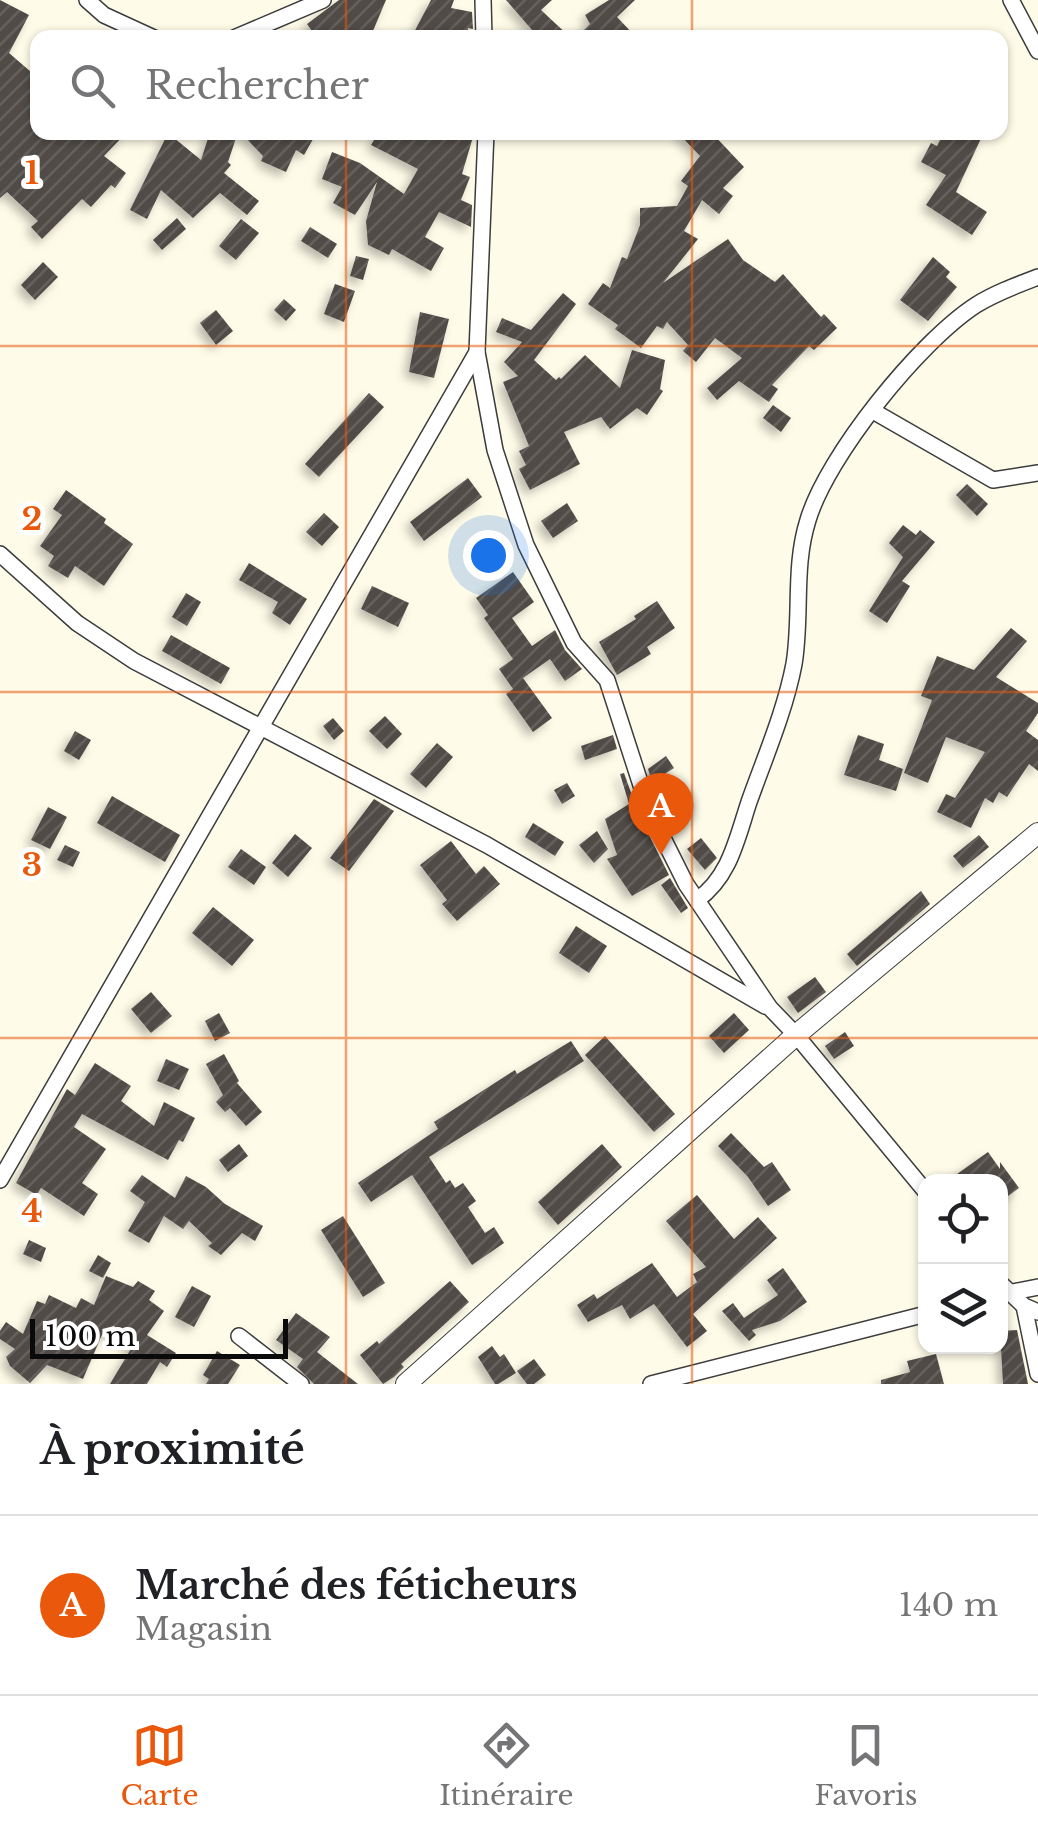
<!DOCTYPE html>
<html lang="fr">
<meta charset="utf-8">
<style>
:root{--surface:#fff;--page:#f2f2f2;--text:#202124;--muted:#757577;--line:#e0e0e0;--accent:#ea580c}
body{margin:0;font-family:"Libre Baskerville",serif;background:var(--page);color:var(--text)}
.controls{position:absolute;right:30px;bottom:30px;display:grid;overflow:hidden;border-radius:20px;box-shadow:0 2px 8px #0004}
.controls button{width:90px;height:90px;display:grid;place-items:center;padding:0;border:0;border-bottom:2px solid var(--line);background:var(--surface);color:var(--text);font:50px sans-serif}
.scale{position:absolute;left:30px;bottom:25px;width:258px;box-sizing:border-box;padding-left:10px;border:5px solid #0a0a0a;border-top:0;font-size:28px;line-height:35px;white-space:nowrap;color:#0a0a0a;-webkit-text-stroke:8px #fff;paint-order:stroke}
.you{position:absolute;left:488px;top:555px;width:35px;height:35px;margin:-25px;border:8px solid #fff;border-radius:50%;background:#1a73e8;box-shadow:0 0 0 15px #1a73e833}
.badge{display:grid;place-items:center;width:65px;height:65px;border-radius:50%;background:var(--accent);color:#fff;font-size:32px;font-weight:700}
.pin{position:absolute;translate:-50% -82px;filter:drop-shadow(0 2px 5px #0008)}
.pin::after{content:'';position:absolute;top:52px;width:35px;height:30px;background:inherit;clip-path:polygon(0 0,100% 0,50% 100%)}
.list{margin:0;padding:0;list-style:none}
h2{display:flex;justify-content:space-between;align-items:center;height:130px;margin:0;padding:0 40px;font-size:42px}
h2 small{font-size:32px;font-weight:400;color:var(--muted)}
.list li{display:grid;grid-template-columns:65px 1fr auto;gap:30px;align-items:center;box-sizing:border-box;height:180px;padding:0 40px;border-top:2px solid var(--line)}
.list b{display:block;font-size:38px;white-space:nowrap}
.list p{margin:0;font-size:32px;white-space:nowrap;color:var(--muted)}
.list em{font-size:32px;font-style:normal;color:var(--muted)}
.icon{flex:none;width:55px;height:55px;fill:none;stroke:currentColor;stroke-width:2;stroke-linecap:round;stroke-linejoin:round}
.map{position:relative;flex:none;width:1038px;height:1384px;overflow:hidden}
.search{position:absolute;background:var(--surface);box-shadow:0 2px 8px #0004;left:30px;right:30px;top:30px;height:110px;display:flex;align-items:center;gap:25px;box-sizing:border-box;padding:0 35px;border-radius:20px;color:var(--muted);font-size:38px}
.sheet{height:310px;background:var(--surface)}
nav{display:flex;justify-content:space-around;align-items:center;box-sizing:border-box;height:140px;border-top:2px solid var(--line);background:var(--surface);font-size:28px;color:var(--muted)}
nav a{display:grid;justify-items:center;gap:5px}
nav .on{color:var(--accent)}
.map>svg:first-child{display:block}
</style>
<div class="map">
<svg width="1038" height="1384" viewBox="0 0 1038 1384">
<defs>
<pattern id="building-hatch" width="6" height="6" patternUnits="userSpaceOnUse" patternTransform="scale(2.5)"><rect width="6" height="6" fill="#514c47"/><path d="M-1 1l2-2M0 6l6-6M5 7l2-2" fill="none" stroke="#65615d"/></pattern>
<filter id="shadow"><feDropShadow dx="-5" dy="5" stdDeviation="5" flood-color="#0004"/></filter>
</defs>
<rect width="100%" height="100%" fill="#fefbe8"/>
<g fill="url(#building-hatch)" filter="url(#shadow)">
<path d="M0,0l29,15 -20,38 29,25v54h89l-23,24 22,17 -11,15 -4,-3 -20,22 -9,-8 -40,40 -11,-12 7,-6 -31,-29 -7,6z"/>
<path d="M339,0h47l-16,38h-20l-15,-8 -9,8h-9l-10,-14z"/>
<path d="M431,0h23l-3,8 21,4 1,17 -5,-1 -1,10h-56z"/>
<path d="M506,0h46l-11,10 30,28h-32z"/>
<path d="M609,0h26l-18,17 20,21h-61l14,-14 -5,-9z"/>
<path d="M210,132h28l-10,30 3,3 -7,8 35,28 -12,14 -27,-22 -27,25 -32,-28 -14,29 -17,-9 38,-77 33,27z"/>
<path d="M240,132h77l-13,23 -8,-5 -10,22 -25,-11 2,-5z"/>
<path d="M379,132h78l16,5 -11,37 8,3 -9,23 11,5 -1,22 -32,-15 -14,25 19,11 -13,23 -39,-22 -3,6 -21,-10 -2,-24 11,-39 -22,33 -22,-12 9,-16 -20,-8 10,-27 28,11 44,31 14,-25 -47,-24z"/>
<path d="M677,132h34l33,35 -21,21 10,8 -14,18 -17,-14 -18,31 14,8 -35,44 65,-44 15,21 32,22 8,-8 38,43 3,-3 13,14 -23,22 -5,-4 -37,39 6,4 -9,13 -30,-21 -22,19 -10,-12 35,-30 -27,-20 -19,24 -13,-11 5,-6 -21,-23 -4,7 -6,-3 -16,22 -26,-19 3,-4 -30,-21 15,-21 7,5 12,-31 5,2 13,-34v-17l37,-2 11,-20 -7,-5 19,-25z"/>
<path d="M944,132h40l-28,60 31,20 -15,23 -46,-30 20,-30 -25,-13 10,-19 6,3z"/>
<path d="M177,218l9,11 -24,21 -9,-10z"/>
<path d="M241,219l18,14 -23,27 -17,-14z"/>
<path d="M310,227l27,17 -9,14 -27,-17z"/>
<path d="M356,256l13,3 -6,21 -13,-4z"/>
<path d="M933,257l17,15 -4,5 11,10 -29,34 -28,-21z"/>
<path d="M43,262l15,15 -23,23 -14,-15z"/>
<path d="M335,284l20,7 -11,31 -20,-8z"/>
<path d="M563,293l13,11 -42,56 22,20 3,-3 2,2 24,-24 35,33 12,-38 33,10 -5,29 3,2 -16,24 -10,-7 -27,21 -9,-12 -37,15 16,32 -50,26 -11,-21 7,-4 -7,-14 10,-5 -26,-64 15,-6 -14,-14 18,-20 -26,-10 6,-14 29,12z"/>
<path d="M284,299l12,11 -10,11 -12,-11z"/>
<path d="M216,310l17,21 -17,14 -16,-22z"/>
<path d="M420,312l29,7 -15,59 -25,-6z"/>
<path d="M369,393l15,14 -65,70 -14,-13z"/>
<path d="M773,405l18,13 -10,14 -18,-14z"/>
<path d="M468,478l14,19 -58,44 -14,-19z"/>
<path d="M967,484l21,20 -11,12 -21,-21z"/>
<path d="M66,490l40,29 -2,4 29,21 -29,42 -29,-20 -7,12 -20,-12 6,-10 -14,-10 22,-31 -9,-6z"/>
<path d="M567,503l11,18 -25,17 -12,-17z"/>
<path d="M324,513l15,14 -17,19 -16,-14z"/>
<path d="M903,525l13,10 4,-5 15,12 -33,39 8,5 -23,37 -18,-12 34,-54 -14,-14z"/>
<path d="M249,563l58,36 -17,26 -18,-12 6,-11 -39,-22z"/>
<path d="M513,572l21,30 -22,16 20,28 23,-16 10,20 17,19 -17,12 -15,-22 -27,19 29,40 -19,14 -27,-38 7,-5 -14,-20 14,-10 -29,-41 4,-3 -12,-17z"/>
<path d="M372,586l37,17 -11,24 -37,-18z"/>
<path d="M186,593l15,9 -14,24 -15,-9z"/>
<path d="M657,601l18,27 -28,19 4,7 -34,21 -18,-33 37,-23 -2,-3z"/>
<path d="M1011,628l16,13 -31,36 42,26v10l-12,18 12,9v31l-9,-7 -22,33 -8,-5 -6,11 -8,-5 -14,30 -34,-16 9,-18 9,4 30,-46 -39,-15 -18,46 -24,-10 28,-73 -11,-4 16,-40 37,14z"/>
<path d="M171,635l59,33 -9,16 -59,-33z"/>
<path d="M385,716l17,18 -15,15 -18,-18z"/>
<path d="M333,718l11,13 -10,9 -11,-14z"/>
<path d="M75,731l16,9 -12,20 -15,-9z"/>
<path d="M613,735l4,14 -32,11 -4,-14z"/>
<path d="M858,735l26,9 -5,16 24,9 -7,22 -52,-16z"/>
<path d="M437,743l16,14 -27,31 -16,-14z"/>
<path d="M666,756l8,12 -22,14 -4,-13z"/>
<path d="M624,773l15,42 30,60 -37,21 -25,-37 10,-4 -12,-36 24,-15 -9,-30z"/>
<path d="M567,783l8,13 -13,8 -8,-14z"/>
<path d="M112,796l68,39 -15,27 -68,-39z"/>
<path d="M374,799l20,12 -45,60 -19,-13z"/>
<path d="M48,807l19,10 -17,32 -19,-9z"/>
<path d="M533,823l31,19 -9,14 -30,-19z"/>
<path d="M597,831l11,18 -14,14 -15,-18z"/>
<path d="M295,834l17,14 -24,29 -16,-14z"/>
<path d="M979,835l10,12 -26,21 -10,-12z"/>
<path d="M701,838l16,20 -12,12 -18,-21z"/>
<path d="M451,841l25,33 8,-8 16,18 -43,37 -15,-17 5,-4 -27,-35z"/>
<path d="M65,845l15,7 -7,15 -16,-7z"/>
<path d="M241,849l25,18 -12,18 -26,-18z"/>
<path d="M670,878l18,30 -7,5 -20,-28z"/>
<path d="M921,891l9,13 -73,62 -10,-12z"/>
<path d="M213,907l41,33 -22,26 -40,-33z"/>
<path d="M576,926l31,20 -18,27 -30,-20z"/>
<path d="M815,977l11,15 -28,21 -11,-16z"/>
<path d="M151,992l21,24 -21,17 -20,-24z"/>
<path d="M219,1013l11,20 -15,8 -10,-20z"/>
<path d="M734,1013l15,17 -25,23 -15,-17z"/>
<path d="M845,1032l9,14 -20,13 -9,-13z"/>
<path d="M605,1036l70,78 -21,18 -69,-77z"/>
<path d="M571,1041l13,20 -155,96 17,26 4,-3 5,8 8,-5 13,18 -8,6 17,26 9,-6 10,16 -32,22 -60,-90 -41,27 -13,-19 80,-54 -4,-7 81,-52 2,4z"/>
<path d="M224,1054l15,27 -2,2 25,29 -16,14 -16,-18 -5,4 -9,-10 7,-7 -17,-31z"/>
<path d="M166,1059l23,10 -10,21 -22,-9z"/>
<path d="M95,1063l36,23 -10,15 33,25 10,-24 31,16 -12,24 -4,-2 -11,20 -86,-46 -8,13 32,22 -24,34 16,11 -14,22 -43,-28 -4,7 -21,-12 51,-94 8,6z"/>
<path d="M731,1133l33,34 8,-5 19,28 -23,16 -20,-29 -30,-31z"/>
<path d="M239,1144l9,12 -20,16 -9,-12z"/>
<path d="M602,1144l20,23 -64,58 -20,-23z"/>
<path d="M988,1152l12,17v-7l19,26 -19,14v-20h-37l-6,-8z"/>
<path d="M142,1175l33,23 11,-22 20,11 19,17 38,22 -8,15 -13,-8 -21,22 -13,-9 4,-3 -23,-22 -6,8 -19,-13 -15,27 -21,-12 17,-29 -15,-11z"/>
<path d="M697,1195l37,44 24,-22 19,21 -84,76 14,17 -20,16 -33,-43 -24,15 -8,-14 -34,17 -11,-17 17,-11 3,5 55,-36 25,34 20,-15 -4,-8 13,-7 -40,-46z"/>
<path d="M343,1216l42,67 -22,14 -42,-67z"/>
<path d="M29,1240l17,8 -5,14 -18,-8z"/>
<path d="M98,1255l13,8 -8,15 -14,-7z"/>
<path d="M783,1268l24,34 -27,19 -28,9 4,5 -7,6 -27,-30 11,-8 11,15 34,-23 -11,-15z"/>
<path d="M106,1276l27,11 5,-6 17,10 -6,9 15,11 -17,24 29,18 -9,14 -7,-5 -13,22h-37l22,-37 -28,-17 -21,49 -36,-14 -17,18 -20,-17 -4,-9 9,-8 -15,-10v-8l6,-9 17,12 14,-33 8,3 4,-9 27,13 5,-10 13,7z"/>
<path d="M450,1281l19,21 -68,62 3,3 -10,10 -11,7 -23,-29 17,-14 2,3z"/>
<path d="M192,1286l19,10 -17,31 -19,-10z"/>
<path d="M296,1313l34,24 -13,15 41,32h-44l-17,-17 6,-8 -27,-19z"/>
<path d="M1017,1330l11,54h-25l-3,-53z"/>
<path d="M492,1346l8,11 4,-3 12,19 -18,11h-3l-17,-27z"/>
<path d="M217,1351l23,14 -12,19h-22l3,-5 -6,-4z"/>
<path d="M936,1354l8,30h-63v-4l29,-8 -3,-11z"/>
<path d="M534,1359l12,16 -12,9h-7l-10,-13z"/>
</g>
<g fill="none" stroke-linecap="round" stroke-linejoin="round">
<g stroke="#3d3d3d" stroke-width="18">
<g id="minor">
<path d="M87,0l17,15 50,23"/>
<path d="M483,0l1,38"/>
<path d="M1011,0l27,51"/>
<path d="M234,38l89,-38"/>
<path d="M486,132l-9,220 18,98 31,95 48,98 33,37 42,130 37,74 84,124 26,27 130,157"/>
<path d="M873,411l120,69 45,-7"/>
<path d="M0,554l77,69 57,38 353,184 278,161"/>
<path d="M697,900c33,-23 40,-62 52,-98 16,-45 36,-91 45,-138 8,-48 -1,-97 14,-144 19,-64 111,-178 168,-215 19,-12 41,-20 62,-28"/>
<path d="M0,1180l477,-828"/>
<path d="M1000,1283l24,23 14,6"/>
<path d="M1003,1294l35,-7"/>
<path d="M1024,1306l14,68"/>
<path d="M239,1336l62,48"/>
<path d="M651,1384l275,-70"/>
</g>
</g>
<g stroke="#3d3d3d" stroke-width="22">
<path id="tertiary" d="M406,1384l390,-349 242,-202"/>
</g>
<use href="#minor" stroke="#fff" stroke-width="15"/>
<use href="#tertiary" stroke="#fff" stroke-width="20"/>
</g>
<path fill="none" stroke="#e8590c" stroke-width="2.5" stroke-opacity="0.55" d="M346,0v38M692,0v38M346,132v1252M692,132v1252M0,346h1038M0,692h1038M0,1038h1038"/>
<g font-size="32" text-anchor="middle" font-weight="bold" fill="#e8590c" stroke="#fff" stroke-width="10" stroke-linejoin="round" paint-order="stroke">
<text x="32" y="184">1</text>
<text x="32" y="530">2</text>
<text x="32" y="876">3</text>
<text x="32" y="1222">4</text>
</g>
</svg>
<div class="controls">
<button><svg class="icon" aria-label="locate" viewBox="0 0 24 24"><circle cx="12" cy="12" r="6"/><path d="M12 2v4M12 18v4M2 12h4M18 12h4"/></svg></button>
<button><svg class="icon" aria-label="layers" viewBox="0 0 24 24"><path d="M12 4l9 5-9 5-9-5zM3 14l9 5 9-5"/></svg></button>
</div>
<div class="scale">100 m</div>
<div class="you"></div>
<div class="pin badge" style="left:661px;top:855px">A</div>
<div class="search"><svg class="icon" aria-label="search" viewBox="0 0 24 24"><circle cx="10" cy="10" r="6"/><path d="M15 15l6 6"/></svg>Rechercher</div>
</div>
<section class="sheet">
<h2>À proximité<small></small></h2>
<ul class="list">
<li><span class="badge">A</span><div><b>Marché des féticheurs</b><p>Magasin</p></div><em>140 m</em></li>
</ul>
</section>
<nav>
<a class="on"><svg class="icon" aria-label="map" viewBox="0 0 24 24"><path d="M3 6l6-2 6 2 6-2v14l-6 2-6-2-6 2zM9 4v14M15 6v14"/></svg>Carte</a>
<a><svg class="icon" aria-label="directions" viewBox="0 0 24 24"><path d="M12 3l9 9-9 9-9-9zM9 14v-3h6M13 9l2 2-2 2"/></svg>Itinéraire</a>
<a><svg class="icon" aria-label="saved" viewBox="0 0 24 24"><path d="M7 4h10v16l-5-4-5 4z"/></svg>Favoris</a>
</nav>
